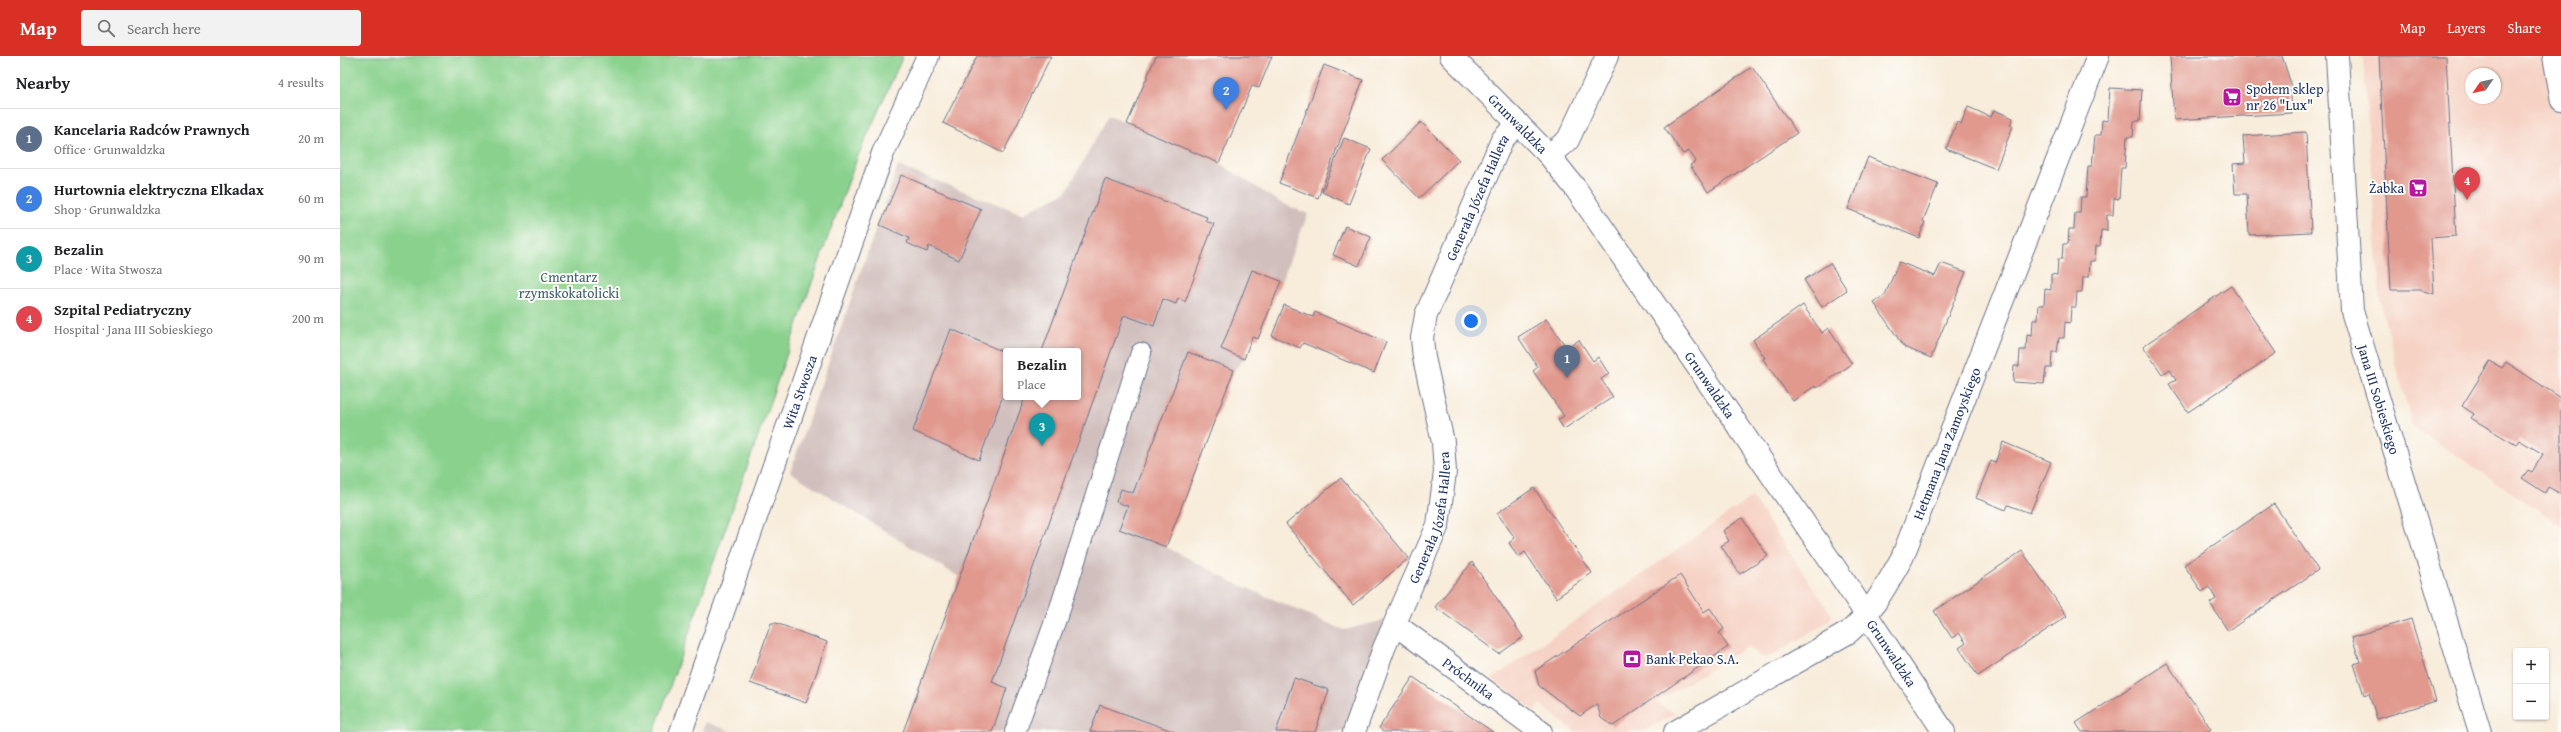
<!DOCTYPE html>
<meta charset="utf-8">
<style>
:root{--surface:#fff;--page:#f2f2f2;--text:#202124;--muted:#757577;--line:#e0e0e0;--accent:#d93025}
body{margin:0;font-family:"Gentium Book Plus",serif;background:var(--page);color:var(--text)}
.controls{position:absolute;right:12px;bottom:12px;display:grid;overflow:hidden;border-radius:4px;box-shadow:0 1px 3px #0004}
.controls button{width:36px;height:36px;display:grid;place-items:center;padding:0;border:0;border-bottom:1px solid var(--line);background:var(--surface);color:var(--text);font:20px sans-serif}
.compass{position:absolute;left:2125px;top:12px;width:36px;height:36px;border-radius:50%;background:var(--surface);box-shadow:0 1px 3px #0004;rotate:236deg}
.you{position:absolute;left:1131px;top:265px;width:14px;height:14px;margin:-10px;border:3px solid #fff;border-radius:50%;background:#1a73e8;box-shadow:0 0 0 6px #1a73e833}
.badge{display:grid;place-items:center;width:26px;height:26px;border-radius:50%;background:var(--accent);color:#fff;font-size:13px;font-weight:700}
.pin{position:absolute;translate:-50% -33px;filter:drop-shadow(0 1px 2px #0008)}
.pin::after{content:'';position:absolute;top:21px;width:14px;height:12px;background:inherit;clip-path:polygon(0 0,100% 0,50% 100%)}
.popup{position:absolute;left:663px;top:292px;width:78px;height:52px;box-sizing:border-box;display:grid;place-content:center;border-radius:4px;background:var(--surface);filter:drop-shadow(0 1px 3px #0005);font-size:13px;white-space:nowrap;color:var(--muted)}
.popup b{font-size:15px;color:var(--text)}
.popup::after{content:'';position:absolute;left:50%;top:100%;margin-left:-8px;border:8px solid transparent;border-top-color:var(--surface)}
.list{margin:0;padding:0;list-style:none}
h2{display:flex;justify-content:space-between;align-items:center;height:52px;margin:0;padding:0 16px;font-size:17px}
h2 small{font-size:13px;font-weight:400;color:var(--muted)}
.list li{display:grid;grid-template-columns:26px 1fr auto;gap:12px;align-items:center;box-sizing:border-box;height:60px;padding:0 16px;border-top:1px solid var(--line)}
.list b{display:block;font-size:15px;white-space:nowrap}
.list p{margin:0;font-size:13px;white-space:nowrap;color:var(--muted)}
.list em{font-size:13px;font-style:normal;color:var(--muted)}
.icon{flex:none;width:22px;height:22px;fill:none;stroke:currentColor;stroke-width:2;stroke-linecap:round;stroke-linejoin:round}
.map{position:relative;flex:none;width:2221px;height:676px;overflow:hidden}
header{display:flex;align-items:center;gap:24px;box-sizing:border-box;height:56px;padding:0 20px;background:var(--accent);color:#fff}
header strong{font-size:19px}
nav{display:flex;gap:22px;margin-inline-start:auto;font-size:14px}
.search{width:280px;height:36px;background:var(--page);display:flex;align-items:center;gap:10px;box-sizing:border-box;padding:0 14px;border-radius:4px;color:var(--muted);font-size:15px}
main{display:flex}
aside{flex:1;background:var(--surface)}
.map>svg:first-child{display:block}
</style>
<header>
<strong>Map</strong>
<div class="search"><svg class="icon" aria-label="search" viewBox="0 0 24 24"><circle cx="10" cy="10" r="6"/><path d="M15 15l6 6"/></svg>Search here</div>
<nav><a>Map</a><a>Layers</a><a>Share</a></nav>
</header>
<main>
<aside>
<h2>Nearby<small>4 results</small></h2>
<ul class="list">
<li><span class="badge" style="background:#5c6f8a">1</span><div><b>Kancelaria Radców Prawnych</b><p>Office · Grunwaldzka</p></div><em>20 m</em></li>
<li><span class="badge" style="background:#3f7fe0">2</span><div><b>Hurtownia elektryczna Elkadax</b><p>Shop · Grunwaldzka</p></div><em>60 m</em></li>
<li><span class="badge" style="background:#0f9aa8">3</span><div><b>Bezalin</b><p>Place · Wita Stwosza</p></div><em>90 m</em></li>
<li><span class="badge" style="background:#e0444e">4</span><div><b>Szpital Pediatryczny</b><p>Hospital · Jana III Sobieskiego</p></div><em>200 m</em></li>
</ul>
</aside>
<div class="map">
<svg width="2221" height="676" viewBox="0 0 2221 676">
<rect width="100%" height="100%" fill="#fdfcf7"/>
<filter id="ink" filterUnits="userSpaceOnUse"><feTurbulence type="fractalNoise" baseFrequency=".025" numOctaves="2"/><feDisplacementMap in="SourceGraphic" scale="8" xChannelSelector="R" yChannelSelector="G"/><feConvolveMatrix kernelMatrix="1 2 1 2 8 2 1 2 1" color-interpolation-filters="sRGB"/></filter>
<filter id="wash" filterUnits="userSpaceOnUse"><feTurbulence type="fractalNoise" baseFrequency=".012" numOctaves="4" result="noise"/><feDisplacementMap in="SourceGraphic" scale="16" xChannelSelector="R" yChannelSelector="G"/><feGaussianBlur stdDeviation="0.9" result="paint"/><feColorMatrix in="noise" values="0 0 0 0 0 0 0 0 0 0 0 0 0 0 0 0 0 1.4 0 .05"/><feComposite in="paint" operator="in"/></filter>
<g filter="url(#wash)">
<rect width="100%" height="100%" fill="#f8ecda"/>
<g fill="#f6d2c4" fill-rule="evenodd">
<path d="M2023,0h198v469l-149,-99 -32,-124zM2131,18h24v24h-24z"/>
<path d="M1412,441l80,118 -3,6 -63,38 -19,-12 -91,55 19,12 -32,18h-68l-35,-28 -5,7 -43,-32z"/>
</g>
<g fill="#d1bfbe" fill-rule="evenodd">
<path d="M769,59l110,48 62,40 27,11 -50,125 -6,-2 -8,22 -10,11 -68,177 67,35 111,48 41,-10 -38,112h-444l56,-155 -169,-105 108,-306 125,48 43,-22zM666,295h72v46h-72z"/>
<path d="M365,666l28,10h-31z"/>
</g>
<path fill="#89d18d" stroke="#528076" d="M0,0h563l-45,100 -30,81 -174,495h-314z"/>
<g id="blocks">
<g fill="#e1998e">
<path d="M637,0h74l-48,97 -60,-30z"/>
<path d="M816,0h116l-13,32 -7,-2 -33,77 -92,-39z"/>
<path d="M1830,0h112l8,25 2,32 -118,7z"/>
<path d="M2039,0h67l10,180 -25,2 3,56 -14,-4h-29z"/>
<path d="M984,9l39,15 -45,118 -39,-15z"/>
<path d="M1412,11l45,66 -89,59 -18,-27 6,-4 -7,-10 -6,3 -19,-27z"/>
<path d="M1770,32l32,2 -2,31h-6l-1,16h-6l-2,31h-4l-2,31 -5,-1 -1,17h-6v16l-6,-1 -1,16h-4l-1,15h-5l-1,16h-6l-1,15h-5l-1,15h-5l-1,16 -5,-1 -1,16h-5l-2,14h-5l-1,16h-5l-2,16 -31,-2 1,-16h5l1,-16h6l1,-15 5,1 1,-16h5l1,-15h5l1,-16 6,1v-16l6,1 1,-16h4l1,-15h5l1,-15h5l1,-16h5l1,-16h5l2,-31h4l3,-31h6l1,-15 6,1z"/>
<path d="M1628,51l23,10 3,-7 19,8 -3,7 3,1 -17,43 -50,-20 11,-27 4,2z"/>
<path d="M1081,66l38,38 -40,38 -37,-38z"/>
<path d="M1966,76l5,100 -62,3 -2,-41h-12l-2,-30 12,-1 -2,-27z"/>
<path d="M1004,82l27,11 -22,55 -27,-12z"/>
<path d="M1528,101l70,27 -15,37 2,1 -6,16 -71,-29z"/>
<path d="M561,119l80,34 -22,51 -30,-14 -2,6 -20,-9 2,-5 -29,-13z"/>
<path d="M765,123l102,38 -2,4 9,3 -29,78 -7,-4 -2,6 -13,-5 -9,27 -30,-11 -132,367 15,6 -15,44h-89l122,-335h53v-46h-36z"/>
<path d="M1005,170l26,11 -12,29 -26,-11z"/>
<path d="M1559,206l36,14 6,-13 25,9 -35,86 -27,-11 -30,-44 11,-8z"/>
<path d="M1490,207l17,27 -25,17 -18,-27z"/>
<path d="M912,214l29,11 -23,58 -6,-2 -8,22 -23,-10z"/>
<path d="M1891,230l45,67 -88,59 -19,-28 7,-4 -7,-10 -7,4 -19,-28z"/>
<path d="M944,249l29,12 2,-5 71,30 -12,31 -71,-30 -3,5 -28,-12z"/>
<path d="M1463,249l19,28 6,-5 24,36 -35,24 -2,-2 -22,15 -30,-42 2,-1 -12,-18z"/>
<path d="M1206,263l21,29 12,-8 14,21 5,-4 11,17 -8,5 12,18 -49,32 -6,-9 6,-4 -31,-45 5,-4 -20,-30z"/>
<path d="M611,273l55,24v34l-27,73 -66,-29z"/>
<path d="M848,296l46,18 -68,177 -47,-18 9,-23 -12,-4 5,-13 12,4z"/>
<path d="M2150,305l12,7 4,-6 55,36v96l-13,-7 -3,6 -23,-15 6,-8 4,2 11,-18 -24,-14 -3,5 -45,-27 3,-4 -12,-8z"/>
<path d="M1663,386l48,20 -21,51 -22,-8 -2,5 -30,-12 15,-37 4,2z"/>
<path d="M1001,422l68,80 -56,47 -67,-81z"/>
<path d="M1194,432l58,85 -36,25 -31,-46 -7,5 -9,-14 6,-5 -18,-25z"/>
<path d="M1934,448l44,66 -90,61 -18,-28 6,-4 -7,-12 -7,5 -18,-27z"/>
<path d="M1402,462l26,38 -28,18 -19,-28 8,-5 -6,-10z"/>
<path d="M1682,495l45,65 -89,60 -19,-28 7,-5 -7,-10 -7,5 -18,-27z"/>
<path d="M1132,506l51,75 -24,17 -64,-47z"/>
<path d="M1340,519l24,37 6,-4 14,21 -5,4 9,14 -115,79 -12,-8 -4,-14 -17,12 -41,-30 -4,-15z"/>
<path d="M2071,563l25,82 -59,18 -8,-26 -5,2 -10,-31 6,-2 -8,-25z"/>
<path d="M431,567h5l51,19 -21,61 -56,-20z"/>
<path d="M1827,607l44,66 -4,3h-125l-6,-9z"/>
<path d="M1073,621l80,55h-109l-5,-4z"/>
<path d="M954,622l35,12 -14,42h-39z"/>
<path d="M760,649l75,27h-85z"/>
</g>
</g>
</g>
<g filter="url(#ink)">
<use href="#blocks" fill-opacity="0" stroke="#687189" stroke-width="1"/>
<g fill="none" stroke-linecap="round" stroke-linejoin="round">
<g stroke="#687189" stroke-width="22">
<g id="service">
<path d="M2213,0l8,45"/>
<path d="M675,676l46,-127 80,-252"/>
</g>
</g>
<g stroke="#687189" stroke-width="24">
<g id="minor">
<path id="s1" d="M1111,0l98,99 27,34 270,395 98,148"/>
<path id="s2" d="M1997,0l15,255 128,421"/>
<path d="M1209,99l19,-15 39,-84"/>
<path id="s3" d="M1056,569l145,107"/>
<path id="s4" d="M341,676l202,-579 45,-97"/>
<path id="s5" d="M1014,676l30,-84 54,-123 7,-53 -2,-30 -19,-84 -2,-20 4,-23 76,-175 16,-17"/>
<path id="s6" d="M1335,676l174,-100c25,-22 36,-45 53,-74l196,-502"/>
</g>
</g>
<use href="#service" stroke="#fff" stroke-width="20"/>
<use href="#minor" stroke="#fff" stroke-width="22"/>
</g>
</g>
<defs>
<g id="supermarket-square" transform="scale(1)"><rect x="-9" y="-9" width="18" height="18" rx="4" fill="#b5179e" stroke="#fdfcf7"/><path d="M-6-5.5h2.5l.6 2H6L4.5 2H-2.5L-4.4-4H-6ZM-1.5 3.2a1.3 1.3 0 1 0 .1 0ZM3 3.2a1.3 1.3 0 1 0 .1 0Z" fill="#fff"/></g>
<g id="bank-square" transform="scale(1)"><rect x="-9" y="-9" width="18" height="18" rx="4" fill="#b5179e" stroke="#fdfcf7"/><path d="M-6-4H6V4H-6ZM0-2.3a2.3 2.3 0 1 0 0 4.6a2.3 2.3 0 1 0 0-4.6Z" fill="#fff"/></g>
</defs>
<g fill-rule="evenodd">
<use href="#supermarket-square" x="1892" y="41"/>
<use href="#supermarket-square" x="2078" y="132"/>
<use href="#bank-square" x="1292" y="603"/>
</g>
<g text-anchor="middle" dominant-baseline="central" stroke-width="4" stroke-linejoin="round" paint-order="stroke">
<g font-size="14" fill="#1b2f5e" stroke="#fdfcf7" text-anchor="start">
<text x="1906" y="33">Społem sklep<tspan x="1906" dy="16">nr 26 "Lux"</tspan></text>
<text x="2064" y="132" text-anchor="end">Żabka</text>
<text x="1306" y="603">Bank Pekao S.A.</text>
</g>
<g font-size="14" fill="#1b2f5e" stroke="#fdfcf7">
<text stroke="none"><textPath href="#s1" startOffset="95">Grunwaldzka</textPath></text>
<text stroke="none"><textPath href="#s5" startOffset="565">Generała Józefa Hallera</textPath></text>
<text stroke="none"><textPath href="#s1" startOffset="420">Grunwaldzka</textPath></text>
<text stroke="none"><textPath href="#s4" startOffset="360">Wita Stwosza</textPath></text>
<text stroke="none"><textPath href="#s2" startOffset="348">Jana III Sobieskiego</textPath></text>
<text stroke="none"><textPath href="#s6" startOffset="415">Hetmana Jana Zamoyskiego</textPath></text>
<text stroke="none"><textPath href="#s5" startOffset="229">Generała Józefa Hallera</textPath></text>
<text stroke="none"><textPath href="#s1" startOffset="744">Grunwaldzka</textPath></text>
<text stroke="none"><textPath href="#s3" startOffset="90">Próchnika</textPath></text>
</g>
<g font-size="14" fill="#3c606c" stroke="#fdfcf7">
<text x="229" y="221">Cmentarz<tspan x="229" dy="16">rzymskokatolicki</tspan></text>
</g>
</g>
</svg>
<div class="controls">
<button>+</button>
<button>−</button>
</div>
<svg class="compass" viewBox="-18 -18 36 36"><path d="M0-13l5 13h-10z" fill="#e53935"/><path d="M0 13l5-13h-10z" fill="#757577"/></svg>
<div class="you"></div>
<div class="pin badge" style="left:1227px;top:322px;background:#5c6f8a">1</div>
<div class="pin badge" style="left:886px;top:54px;background:#3f7fe0">2</div>
<div class="pin badge" style="left:702px;top:390px;background:#0f9aa8">3</div>
<div class="popup"><b>Bezalin</b>Place</div>
<div class="pin badge" style="left:2127px;top:144px;background:#e0444e">4</div>
</div>
</main>
